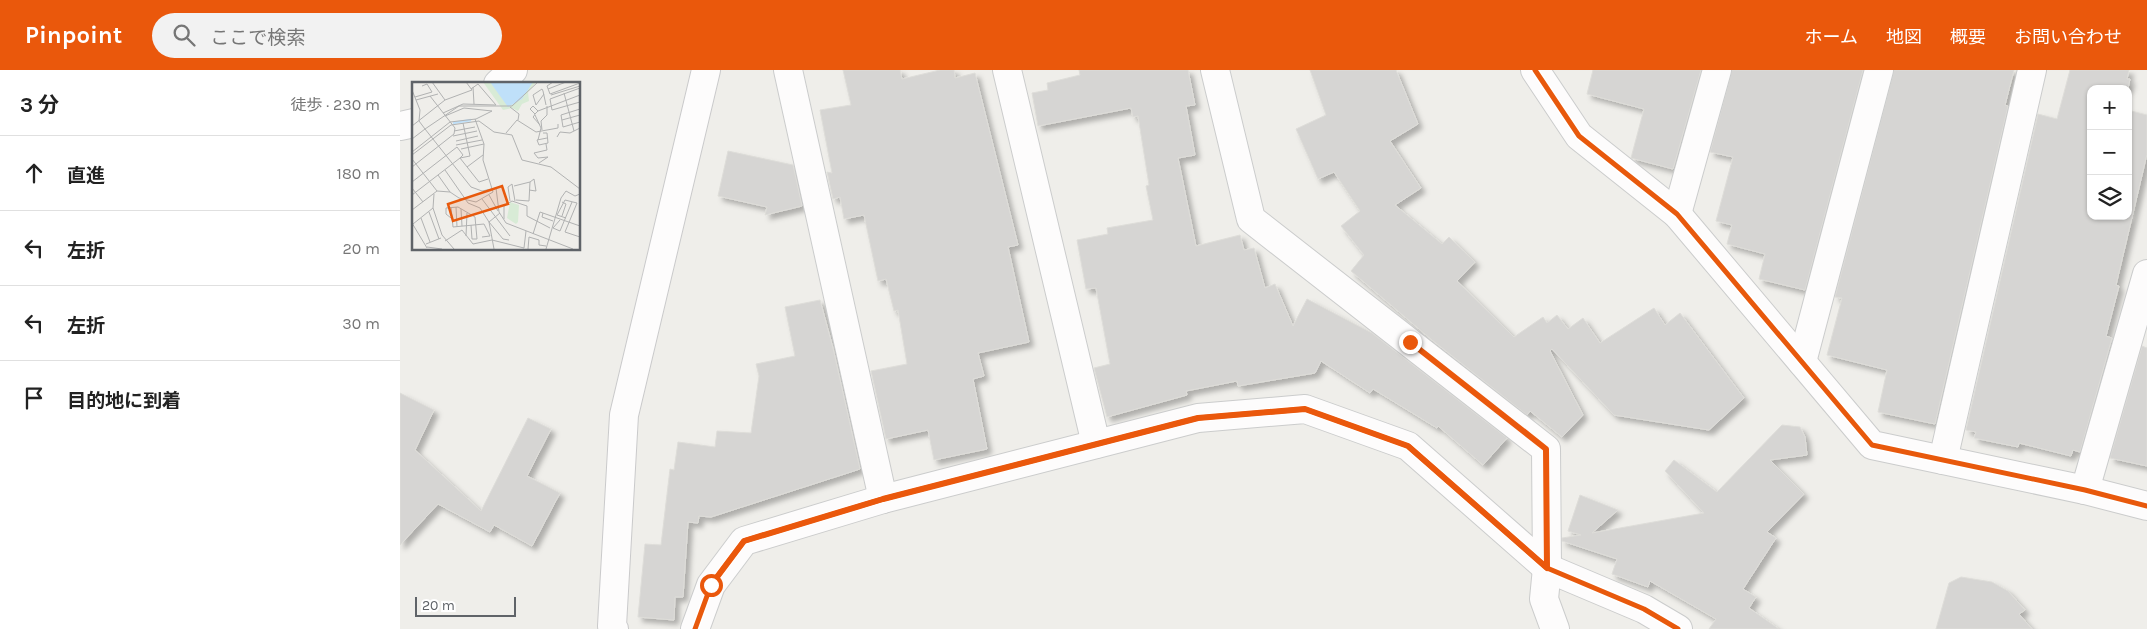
<!DOCTYPE html>
<html lang="ja">
<meta charset="utf-8">
<style>
:root{--surface:#fff;--page:#f2f2f2;--text:#222;--muted:#767676;--line:#e0e0e0;--accent:#ea580c}
body{margin:0;font-family:Karla,"Noto Sans JP",sans-serif;background:var(--page);color:var(--text)}
.controls{position:absolute;right:15px;top:15px;display:grid;overflow:hidden;border-radius:10px;box-shadow:0 1px 4px #0004}
.controls button{width:45px;height:45px;display:grid;place-items:center;padding:0;border:0;border-bottom:1px solid var(--line);background:var(--surface);color:var(--text);font:25px sans-serif}
.scale{position:absolute;left:15px;bottom:12px;width:101px;box-sizing:border-box;padding-left:5px;border:2px solid #5f6368;border-top:0;font-size:14px;line-height:18px;white-space:nowrap;color:#5f6368;-webkit-text-stroke:4px #fff;paint-order:stroke}
.stop{position:absolute;width:15px;height:15px;margin:-11px;border:4px solid #ea580c;border-radius:50%;background:#fff}
.stop.end{background:#ea580c;border-color:#fff;box-shadow:0 1px 5px #0008}
.list{margin:0;padding:0;list-style:none}
h2{display:flex;justify-content:space-between;align-items:center;height:65px;margin:0;padding:0 20px;font-size:21px}
h2 small{font-size:16px;font-weight:400;color:var(--muted)}
.list li{display:grid;grid-template-columns:32px 1fr auto;gap:15px;align-items:center;box-sizing:border-box;height:75px;padding:0 20px;border-top:1px solid var(--line)}
.list b{display:block;font-size:19px;white-space:nowrap}
.list em{font-size:16px;font-style:normal;color:var(--muted)}
.icon{flex:none;width:28px;height:28px;fill:none;stroke:currentColor;stroke-width:2;stroke-linecap:round;stroke-linejoin:round}
.map{position:relative;flex:none;width:1747px;height:559px;overflow:hidden}
header{display:flex;align-items:center;gap:30px;box-sizing:border-box;height:70px;padding:0 25px;background:var(--accent);color:#fff}
header strong{font-size:24px}
nav{display:flex;gap:28px;margin-inline-start:auto;font-size:18px}
.search{width:350px;height:45px;background:var(--page);display:flex;align-items:center;gap:12px;box-sizing:border-box;padding:0 18px;border-radius:28px;color:var(--muted);font-size:19px}
main{display:flex}
aside{flex:1;background:var(--surface)}
.map>svg:first-child{display:block}
</style>
<header>
<strong>Pinpoint</strong>
<div class="search"><svg class="icon" aria-label="search" viewBox="0 0 24 24"><circle cx="10" cy="10" r="6"/><path d="M15 15l6 6"/></svg>ここで検索</div>
<nav><a>ホーム</a><a>地図</a><a>概要</a><a>お問い合わせ</a></nav>
</header>
<main>
<aside>
<h2>3 分<small>徒歩 · 230 m</small></h2>
<ul class="list">
<li><svg class="icon" aria-label="ahead" viewBox="0 0 24 24"><path d="M12 20V5M6 11l6-6 6 6"/></svg><div><b>直進</b></div><em>180 m</em></li>
<li><svg class="icon" aria-label="left" viewBox="0 0 24 24"><path d="M17 20v-9H6M10 6l-5 5 5 5"/></svg><div><b>左折</b></div><em>20 m</em></li>
<li><svg class="icon" aria-label="left" viewBox="0 0 24 24"><path d="M17 20v-9H6M10 6l-5 5 5 5"/></svg><div><b>左折</b></div><em>30 m</em></li>
<li><svg class="icon" aria-label="arrive" viewBox="0 0 24 24"><path d="M6 21V4h12l-3 4 3 4H6"/></svg><div><b>目的地に到着</b></div></li>
</ul>
</aside>
<div class="map">
<svg width="1747" height="559" viewBox="0 0 1747 559">
<defs>
<filter id="shadow"><feDropShadow dx="4.5" dy="4.5" stdDeviation="2.5" flood-color="#0004"/></filter>
</defs>
<rect width="100%" height="100%" fill="#efeeea"/>
<g fill="#d6d5d3" stroke="#deddd9" filter="url(#shadow)">
<path d="M443,0h57l2,9 38,-9h14l1,8 20,-5 43,172 -10,2 21,95 -51,11 6,23 -11,3 14,70 -53,11 -6,-30 -42,9 -15,-68 36,-7 -9,-54 -4,1 -8,-32 -8,2 -14,-66 -20,4 -4,-22 -7,2 -6,-27 5,1 -12,-63 31,-5z"/>
<path d="M679,0h109l7,35 -9,1 9,49 -17,3 18,88 44,-11 4,15 10,-2 11,40 10,-4 18,42 14,-27 65,34 135,105 -24,27 -45,-39 -1,2 -64,-39 -3,4 -49,-32 -6,12 -77,13 -1,-5 -51,10 1,4 -80,22 -13,-49 16,-4 -14,-76 -10,1 -9,-49 31,-6 -1,-6 46,-8 -7,-34 3,-1 -11,-69 -5,1 -2,-9 -93,18 -6,-33 16,-3 -1,-7 33,-8z"/>
<path d="M910,0h86l22,54 -28,17 31,47 -26,17 47,39 7,-7 26,25 -18,19 57,56 29,-20 4,6 10,-8 11,14 15,-11 17,25 54,-35 11,17 15,-12 64,85 -35,32 -95,-15 -62,-66 -2,2 33,64 -21,22 -32,-26 -3,4 -95,-75 -81,-69 13,-16 -23,-29 19,-15 -26,-39 -16,7 -22,-50 30,-14z"/>
<path d="M1193,0h108l-28,99 -42,-11 13,-49 -57,-15z"/>
<path d="M1332,0h131l-58,220 -46,-11 6,-25 -38,-10 5,-19 -16,-4 17,-64 -23,-5z"/>
<path d="M1494,0h120l-9,35 3,1 -73,318 -57,-12 9,-42 -60,-15 15,-57 -7,-1z"/>
<path d="M1670,0h59l-2,9h3l-2,10h-37v127h37v-106l19,5v39l-31,131 3,1 -13,50 6,2 -32,114 -7,-2 -2,6 -52,-13 -1,4 -44,-9 2,-6 -10,-2 72,-316 19,5z"/>
<path d="M328,81l65,14 9,41 -37,9 2,-8 -49,-11z"/>
<path d="M420,230l13,48 27,121 -149,48 -12,-1 -1,7 -10,-1 -5,75h-8l-1,23 -36,-3 7,-73 16,1 9,-76 4,1 4,-28 37,5 2,-16 34,2 8,-57 -3,-12 39,-8 -10,-49z"/>
<path d="M1742,276l5,2v118l-37,-8z"/>
<path d="M0,323l34,17 -19,40 66,61 47,-93 23,11 -24,47 33,17 -28,53 -38,-21 -4,7 -52,-28 -38,41z"/>
<path d="M1382,355l18,2 5,10 2,18 -37,5 34,34 -37,38 9,6 -33,51 13,8 -7,11 30,21h-70l7,-10 -66,-38 -2,6 -36,-13 5,-15 -55,-18v-3l19,-3 -13,-4 12,-36 38,15 -26,23 112,-20 -39,-42 9,-11 43,32z"/>
<path d="M1561,507l31,5 16,9 17,19 -6,4 13,15h-96l13,-46z"/>
</g>
<g fill="none" stroke-linecap="round" stroke-linejoin="round">
<g stroke="#cbcccc" stroke-width="30">
<g id="street">
<path d="M388,0l95,429"/>
<path d="M607,0l89,374"/>
<path d="M815,0l36,149 295,230 1,119 -3,31 11,30"/>
<path d="M1135,0l44,66 98,78 195,231 213,45 62,16"/>
<path d="M98,14l15,-14"/>
<path d="M0,56l14,-3"/>
<path d="M1277,144l40,-144"/>
<path d="M1402,292l77,-292"/>
<path d="M1543,390l89,-390"/>
<path d="M1685,420l62,-216"/>
<path d="M295,559l16,-44 33,-44 139,-42 315,-81 107,-9 103,37 139,122 97,41 34,20"/>
</g>
</g>
<g stroke="#cacacb" stroke-width="30">
<path id="secondary" d="M214,559l-2,-3 12,-211 82,-345"/>
</g>
<use href="#street" stroke="#fdfcfc" stroke-width="28"/>
<use href="#secondary" stroke="#fdfcfc" stroke-width="28"/>
<g stroke="#fff" stroke-width="8">
<g id="cycleway">
<path d="M1135,0l44,66 98,78 195,231 213,45 62,16"/>
<path d="M295,559l16,-44 33,-44 139,-42 315,-81 107,-9 103,37 139,122 97,41 34,20"/>
</g>
</g>
<use href="#cycleway" stroke="#e8590c" stroke-width="5"/>
</g>
<g fill="none" stroke-linecap="round" stroke-linejoin="round">
<path stroke="#ea580c" stroke-width="6" d="M311,515l33,-44 139,-42 315,-81 107,-9 103,37 139,122 -1,-119 -136,-107"/>
</g>
<g transform="translate(12 12)">
<rect width="168" height="168" fill="#efeeea"/>
<path d="M71,0h53l-8,10 1,9 -7,3 -4,7 -6,-3 -9,2zM98,120l9,3 -1,17 -2,2 -9,-6z" fill="#d8ebd6"/>
<path d="M78,0h43l-11,17 -14,8z" fill="#bfe0f9"/>
<path fill="none" stroke="#bfe0f9" stroke-width="2.5" d="M41,41l18,-3"/>
<path fill="none" stroke="#b1b2b2" stroke-width="1" d="M20,0l13,18M126,0l-26,24h-53l-34,23 46,58 11,4 14,-3 3,24 7,11 67,26M141,0l-6,4 3,8 30,-11M61,5l1,17M168,6l-30,11 2,11 28,-8M136,7l18,-7M0,8l8,20 -1,11 6,8 -13,10M152,11l10,38M132,12l-8,11 -3,-10 9,-6 1,2 3,14M139,13l29,-9M3,15l17,-5 -5,-8 -5,2M4,18l22,-6M98,25l9,7 -1,6M168,27l-19,6 2,12 17,-5M126,29l42,-16M31,31l20,-9 33,1 -18,-21 -7,5M123,32l-5,-5 3,-3 5,5 -3,3 -1,2 -1,1 7,8M123,33l6,13 -3,12M150,38l18,-5M0,44l33,-26 27,-10 -6,-8M130,48l-1,-9 6,-6v-9M42,49l21,-4M94,51l11,-13 19,12 22,-4v-4M131,51h4l1,10 -9,2 -2,-5 10,-2M41,54l24,-5M145,55l3,-5 10,1 10,-5M44,59l22,-5M44,63l26,-5M49,67l23,-5M0,70l38,-30 26,-3 16,-8 -28,-3 -19,8M0,73l39,-30 28,-4 15,11 18,3 10,25 29,7 29,22M0,77l25,32M127,81l9,-6 -10,1 -4,-5 13,-3 -1,-6M0,85l42,-33 1,-6 -25,-32M55,85l16,-12M33,88l23,33 12,5 9,14 5,27M26,93l12,17M0,100l45,-35 6,8 -3,3 19,24 9,-3M102,104l16,-4M0,106l11,14M22,112l-1,14 9,27 12,14M0,113l48,-37 10,-2 -7,-33M77,113l9,16M70,117l28,37M104,118l13,1 1,-19 4,-3 2,12 -7,-1M98,119l-2,-14 4,-3 3,17M150,120l4,2 -4,12M39,125l2,20 31,-3 6,12 -8,1M44,125l1,20M49,127l1,17M0,128l25,-19 13,1 9,6 17,4 17,-10 -10,-32 1,-16 -9,-25M17,130l10,27M88,131l-11,9 14,17 6,1M131,131l-1,4 11,4M9,136l9,24M39,136l-5,-4v-6l12,-1 17,10 2,22h-5l-1,-14M154,136l-9,-3 8,-15 12,3 -12,29 15,5M92,137v-13l8,-5 15,5v10l23,12M148,138l-7,8 7,3 12,-29M0,141l15,25M1,142l20,-16M121,152l7,-22 40,14M54,154l1,-23M33,159l17,-11 11,14 19,-4 32,8M14,162l15,-6M15,165l15,2M112,166l2,-17M116,167l1,-12 10,3v5l7,1M134,167l15,-51 5,-7 9,5 5,-2"/>
<path fill="#e8590c" fill-opacity="0.15" stroke="#e8590c" stroke-width="2.5" d="M90,104l6,18 -55,17 -5,-17z"/>
<rect width="168" height="168" fill="none" stroke="#5f6368" stroke-width="2.5"/>
</g>
</svg>
<div class="controls">
<button>+</button>
<button>−</button>
<button><svg class="icon" aria-label="layers" viewBox="0 0 24 24"><path d="M12 4l9 5-9 5-9-5zM3 14l9 5 9-5"/></svg></button>
</div>
<div class="scale">20 m</div>
<div class="stop" style="left:311px;top:515px"></div>
<div class="stop end" style="left:1010px;top:272px"></div>
</div>
</main>
